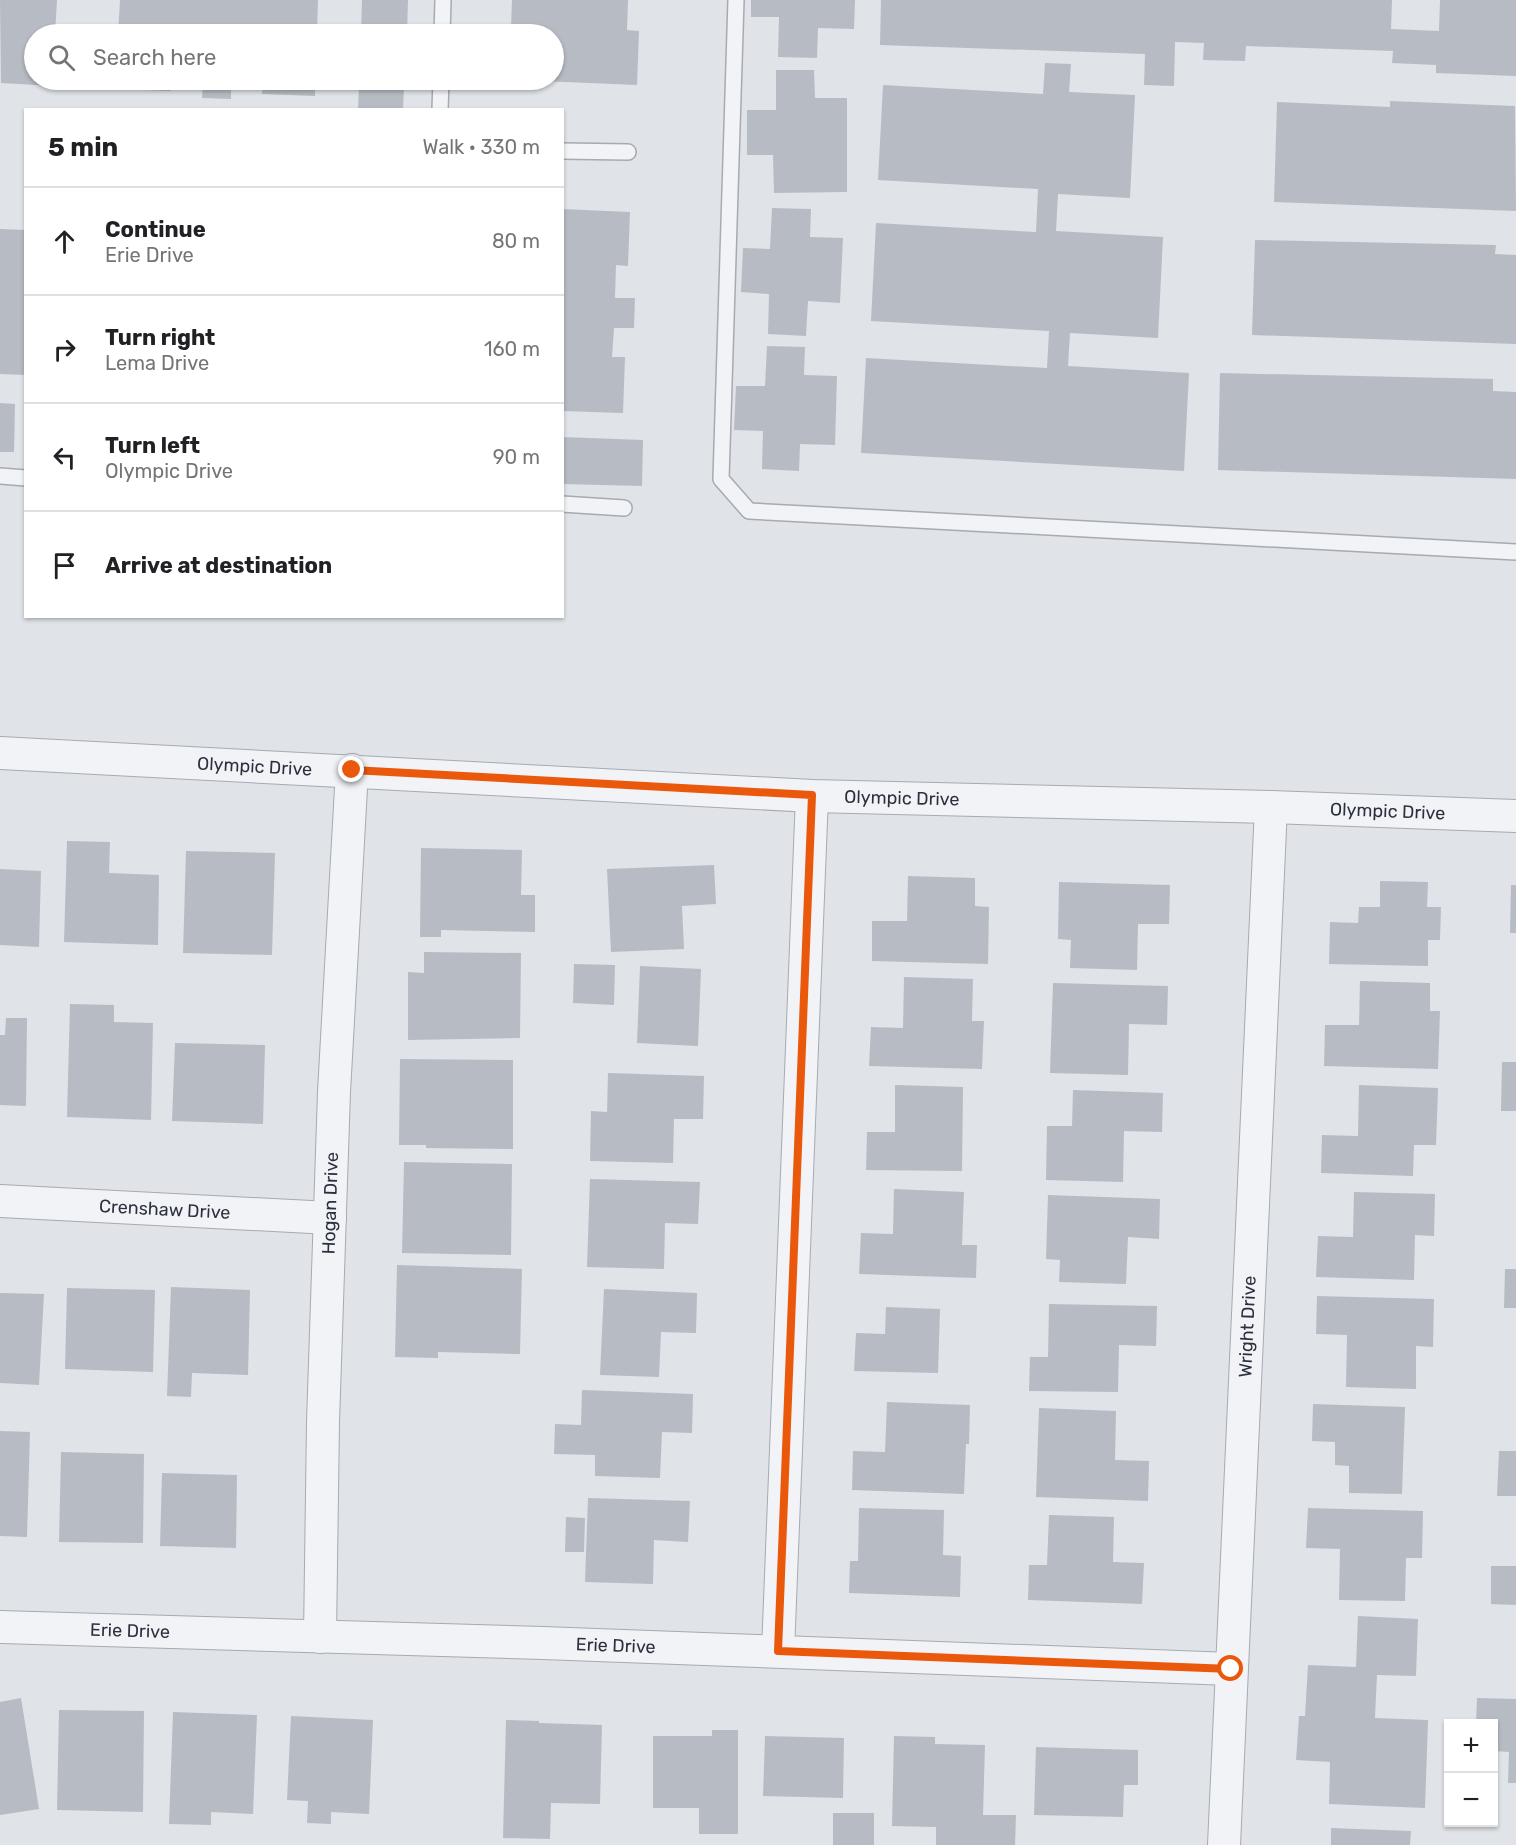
<!DOCTYPE html>
<meta charset="utf-8">
<style>
:root{--surface:#fff;--page:#f2f2f2;--text:#202124;--muted:#757577;--line:#e0e0e0}
body{margin:0;font-family:Rubik,sans-serif;background:var(--page);color:var(--text)}
.controls{position:absolute;right:18px;bottom:18px;display:grid;overflow:hidden;border-radius:0px;box-shadow:0 2px 4px #0004}
.controls button{width:54px;height:54px;display:grid;place-items:center;padding:0;border:0;border-bottom:2px solid var(--line);background:var(--surface);color:var(--text);font:30px sans-serif}
.stop{position:absolute;width:18px;height:18px;margin:-14px;border:4px solid #ea580c;border-radius:50%;background:#fff}
.stop.end{background:#ea580c;border-color:#fff;box-shadow:0 2px 6px #0008}
.list{margin:0;padding:0;list-style:none}
h2{display:flex;justify-content:space-between;align-items:center;height:78px;margin:0;padding:0 24px;font-size:26px}
h2 small{font-size:20px;font-weight:400;color:var(--muted)}
.list li{display:grid;grid-template-columns:39px 1fr auto;gap:18px;align-items:center;box-sizing:border-box;height:108px;padding:0 24px;border-top:2px solid var(--line)}
.list b{display:block;font-size:22px;white-space:nowrap}
.list p{margin:0;font-size:20px;white-space:nowrap;color:var(--muted)}
.list em{font-size:20px;font-style:normal;color:var(--muted)}
.icon{flex:none;width:33px;height:33px;fill:none;stroke:currentColor;stroke-width:2;stroke-linecap:round;stroke-linejoin:round}
.map{position:relative;flex:none;width:1516px;height:1845px;overflow:hidden}
.search{position:absolute;background:var(--surface);box-shadow:0 2px 4px #0004;left:24px;top:24px;width:540px;height:66px;display:flex;align-items:center;gap:15px;box-sizing:border-box;padding:0 21px;border-radius:33px;color:var(--muted);font-size:22px}
.panel{position:absolute;background:var(--surface);box-shadow:0 2px 4px #0004;left:24px;top:108px;width:540px;height:510px;border-radius:0px}
.map>svg:first-child{display:block}
</style>
<div class="map">
<svg width="1516" height="1845" viewBox="0 0 1516 1845">
<rect width="100%" height="100%" fill="#e0e3e8"/>
<g fill="#b7bcc4">
<path d="M0,0h57l-2,34h-21v46h19v6l-52,-3z"/>
<path d="M120,0h198l-1,34h-199z"/>
<path d="M362,0h46l-1,34h-46z"/>
<path d="M512,0h116l-1,30 12,1 -2,54 -96,-4v-1h13v-46h-60v-7l17,1z"/>
<path d="M751,0h104l-1,29 -36,-1 -1,30 -39,-1 1,-40h-28z"/>
<path d="M881,0h511l-1,29 48,2 1,-31h76v76l-80,-3v-8l-44,-2 1,-12 -147,-5 -1,15 -42,-1 1,-17 -29,-1 -1,44 -30,-1 1,-31 -265,-9z"/>
<path d="M1045,63l26,1 -2,28 66,3 -5,103 -72,-4 -2,37 107,6 -5,101 -88,-5 -2,33 121,7 -5,98 -323,-18 5,-95 181,10 2,-37 -178,-10 5,-98 160,9 2,-43 -160,-9 5,-95 160,9z"/>
<path d="M776,70h38l1,28h32v94l-73,1 -1,-38h-26v-45h29z"/>
<path d="M117,80h54l-1,11 -54,-2z"/>
<path d="M203,80h28v19l-29,-1z"/>
<path d="M263,80h52v16l-53,-2z"/>
<path d="M359,85l45,2 -1,23h-45z"/>
<path d="M1390,101l125,5 1,105 -242,-9 3,-100 113,5z"/>
<path d="M772,208l39,1 -1,28 33,1 -3,65 -32,-2 -2,35 -38,-2 1,-40 -28,-2 2,-44 27,1z"/>
<path d="M562,209l68,3 -2,54 -12,-1 -1,33h20l-1,30h-20l-2,29h13l-2,56 -61,-2z"/>
<path d="M0,229l26,1v145l-26,-1z"/>
<path d="M1255,240l241,5 -1,9 21,1v89l-264,-9z"/>
<path d="M767,346l38,1 -1,28 33,1 -2,69 -35,-1 -1,27 -37,-2 1,-38 -29,-1 2,-44h29z"/>
<path d="M1220,373l273,6v12l23,1v87l-298,-9z"/>
<path d="M0,403l15,1 -1,48h-14z"/>
<path d="M562,437l81,3 -1,46 -80,-2z"/>
<path d="M67,841l43,1 -1,31 50,2 -1,70 -94,-3z"/>
<path d="M421,848l101,2 -1,45h14v37l-94,-2v7h-21z"/>
<path d="M186,851l89,2 -3,102 -89,-2z"/>
<path d="M714,865l2,39 -34,2 2,43 -73,3 -4,-83z"/>
<path d="M0,869l41,2 -2,76 -39,-2z"/>
<path d="M908,876l67,2v28l14,1 -1,57 -116,-3v-40h35z"/>
<path d="M1380,881l48,1 -1,25h14l-1,33h-12v26l-99,-2 1,-42 28,1 1,-16h21z"/>
<path d="M1059,882l111,3 -1,39h-31l-1,46 -67,-2 1,-28 -13,-1z"/>
<path d="M1511,885h5v48h-6z"/>
<path d="M424,952l97,1 -1,85 -112,2v-68l16,1z"/>
<path d="M574,964l41,1 -1,40 -41,-2z"/>
<path d="M640,966l61,3 -3,77 -61,-3z"/>
<path d="M904,977l69,2 -1,42h12l-2,48 -113,-3 2,-39 32,1z"/>
<path d="M1360,981l70,2v28h10l-2,58 -114,-3 1,-41h34z"/>
<path d="M1053,983l115,3 -1,39 -38,-1 -1,51 -78,-2z"/>
<path d="M70,1004l44,1v17l39,1 -2,97 -84,-3z"/>
<path d="M6,1018h21l-1,88 -26,-1v-70h5z"/>
<path d="M175,1043l90,2 -2,79 -91,-3z"/>
<path d="M400,1059l113,1v89l-87,-1v-3h-27z"/>
<path d="M1502,1062h14v49h-15z"/>
<path d="M608,1073l96,3 -1,43h-29l-1,44 -83,-2 1,-50 16,1z"/>
<path d="M895,1085l68,2 -1,84 -96,-1 1,-38h28z"/>
<path d="M1359,1085l79,3 -2,57h-22l-1,31 -92,-3 1,-38 36,1z"/>
<path d="M1073,1090l90,3 -1,39 -38,-1 -1,51 -77,-2 1,-54h25z"/>
<path d="M404,1162l108,2 -1,91 -109,-2z"/>
<path d="M590,1179l110,3 -2,42 -33,-1 -1,46 -77,-2z"/>
<path d="M894,1189l70,3 -2,53h15l-1,33 -117,-4 2,-41 32,1z"/>
<path d="M1354,1192l81,2 -1,42 -19,-1 -1,45 -98,-3 2,-41 35,1z"/>
<path d="M1048,1195l112,4 -1,40 -31,-2 -2,47 -67,-2 1,-22 -14,-1z"/>
<path d="M397,1265l125,4 -2,85 -82,-2v6l-43,-1z"/>
<path d="M1505,1269h11v39h-12z"/>
<path d="M171,1287l79,3 -2,85 -56,-2 -1,24 -24,-1z"/>
<path d="M67,1288l88,2 -2,82 -88,-3z"/>
<path d="M604,1289l93,4 -1,40 -35,-1 -2,45 -59,-2z"/>
<path d="M0,1293l44,1 -5,91 -39,-2z"/>
<path d="M1317,1296l117,3 -1,48 -17,-1v43l-70,-2 1,-52 -31,-1z"/>
<path d="M1049,1304l108,2 -1,40 -37,-1 -1,47 -89,-1 1,-34h18z"/>
<path d="M886,1307l54,2 -2,64 -84,-2 2,-38 29,1z"/>
<path d="M582,1390l111,4 -1,39 -30,-1 -2,46 -65,-2v-21l-41,-1 1,-30 26,1z"/>
<path d="M887,1402l83,3 -1,39h-3l-2,50 -112,-4 1,-39 32,1z"/>
<path d="M1313,1404l92,3 -3,87 -53,-1v-27l-14,-1v-23l-23,-1z"/>
<path d="M1039,1408l77,3 -1,49 34,1 -1,40 -112,-4z"/>
<path d="M0,1431l30,1 -3,105 -27,-1z"/>
<path d="M1499,1451h17v45h-19z"/>
<path d="M61,1452l83,2 -1,89 -84,-1z"/>
<path d="M162,1473l75,2 -1,73 -76,-2z"/>
<path d="M588,1498l102,3 -2,41 -34,-2 -1,44 -68,-2z"/>
<path d="M859,1508l85,2 -1,45 18,1 -1,41 -111,-4 1,-32h8z"/>
<path d="M1308,1508l115,3 -1,47h-16l-1,43 -66,-1 1,-51 -34,-1z"/>
<path d="M1049,1515l65,2 -1,45 31,1 -2,41 -114,-4 1,-35h18z"/>
<path d="M566,1517l19,1 -1,34h-19z"/>
<path d="M1491,1566h25v39l-25,-1z"/>
<path d="M1358,1616l60,3 -2,57 -39,-1 -2,43 53,2 -3,88 -96,-4 1,-42 -34,-2 3,-44h6l3,-51 48,2z"/>
<path d="M21,1698l18,111 -39,6v-113z"/>
<path d="M1477,1698l39,1v84h-8l1,-31 -15,-1v-27h-18z"/>
<path d="M59,1710l85,1 -1,101 -86,-2z"/>
<path d="M173,1712l84,3 -4,99 -42,-2v13l-42,-1z"/>
<path d="M291,1716l82,4 -4,94 -38,-2v12l-24,-1 1,-22 -21,-1z"/>
<path d="M506,1720l33,1v2l63,2 -2,79 -49,-1 -1,36 -47,-1z"/>
<path d="M712,1730h26v104h-39v-26h-46v-72h59z"/>
<path d="M765,1736l79,2 -1,60 -80,-2z"/>
<path d="M894,1736l41,1v7l50,1 -2,70h33l-1,30h-79v-18l-44,-1z"/>
<path d="M1036,1747l102,3v35h-14l-1,32 -89,-2z"/>
<rect x="833" y="1813" width="41" height="32"/>
<path d="M1331,1828l80,3 -1,14h-79z"/>
</g>
<g fill="none" stroke-linecap="round" stroke-linejoin="round">
<g stroke="#a6aab2" stroke-width="18">
<g id="service">
<path d="M736,0l-15,479 28,32 767,41"/>
<path d="M442,34l1,-34"/>
<path d="M440,110l1,-30"/>
<path d="M562,151l66,1"/>
<path d="M0,476l26,2"/>
<path d="M562,504l62,4"/>
</g>
</g>
<g stroke="#a6aab2" stroke-width="34">
<g id="minor">
<path id="s1" d="M0,753l812,43 459,11 245,9"/>
<path id="s2" d="M0,1201l330,17"/>
<path id="s3" d="M0,1627l543,16 688,26"/>
<path id="s4" d="M320,1637l3,-215 11,-330 18,-322"/>
<path d="M778,1651l34,-855"/>
<path id="s5" d="M1224,1845l47,-1038"/>
</g>
</g>
<use href="#service" stroke="#f2f3f6" stroke-width="15"/>
<use href="#minor" stroke="#f2f3f6" stroke-width="32"/>
</g>
<g fill="none" stroke-linecap="round" stroke-linejoin="round">
<path stroke="#ea580c" stroke-width="8" d="M352,770l460,25 -34,856 453,18"/>
</g>
<g text-anchor="middle" dominant-baseline="central" stroke-width="6" stroke-linejoin="round" paint-order="stroke">
<g font-size="18" fill="#2a303e" stroke="#eff2f5">
<text stroke="none"><textPath href="#s1" startOffset="255">Olympic Drive</textPath></text>
<text stroke="none"><textPath href="#s1" startOffset="903">Olympic Drive</textPath></text>
<text stroke="none"><textPath href="#s1" startOffset="1389">Olympic Drive</textPath></text>
<text stroke="none"><textPath href="#s4" startOffset="434">Hogan Drive</textPath></text>
<text stroke="none"><textPath href="#s2" startOffset="165">Crenshaw Drive</textPath></text>
<text stroke="none"><textPath href="#s5" startOffset="519">Wright Drive</textPath></text>
<text stroke="none"><textPath href="#s3" startOffset="130">Erie Drive</textPath></text>
<text stroke="none"><textPath href="#s3" startOffset="616">Erie Drive</textPath></text>
</g>
</g>
</svg>
<div class="controls">
<button>+</button>
<button>−</button>
</div>
<div class="stop" style="left:1231px;top:1669px"></div>
<div class="stop end" style="left:352px;top:770px"></div>
<div class="search"><svg class="icon" aria-label="search" viewBox="0 0 24 24"><circle cx="10" cy="10" r="6"/><path d="M15 15l6 6"/></svg>Search here</div>
<section class="panel">
<h2>5 min<small>Walk · 330 m</small></h2>
<ul class="list">
<li><svg class="icon" aria-label="ahead" viewBox="0 0 24 24"><path d="M12 20V5M6 11l6-6 6 6"/></svg><div><b>Continue</b><p>Erie Drive</p></div><em>80 m</em></li>
<li><svg class="icon" aria-label="right" viewBox="0 0 24 24"><path d="M7 20v-9h11M14 6l5 5-5 5"/></svg><div><b>Turn right</b><p>Lema Drive</p></div><em>160 m</em></li>
<li><svg class="icon" aria-label="left" viewBox="0 0 24 24"><path d="M17 20v-9H6M10 6l-5 5 5 5"/></svg><div><b>Turn left</b><p>Olympic Drive</p></div><em>90 m</em></li>
<li><svg class="icon" aria-label="arrive" viewBox="0 0 24 24"><path d="M6 21V4h12l-3 4 3 4H6"/></svg><div><b>Arrive at destination</b></div></li>
</ul>
</section>
</div>
